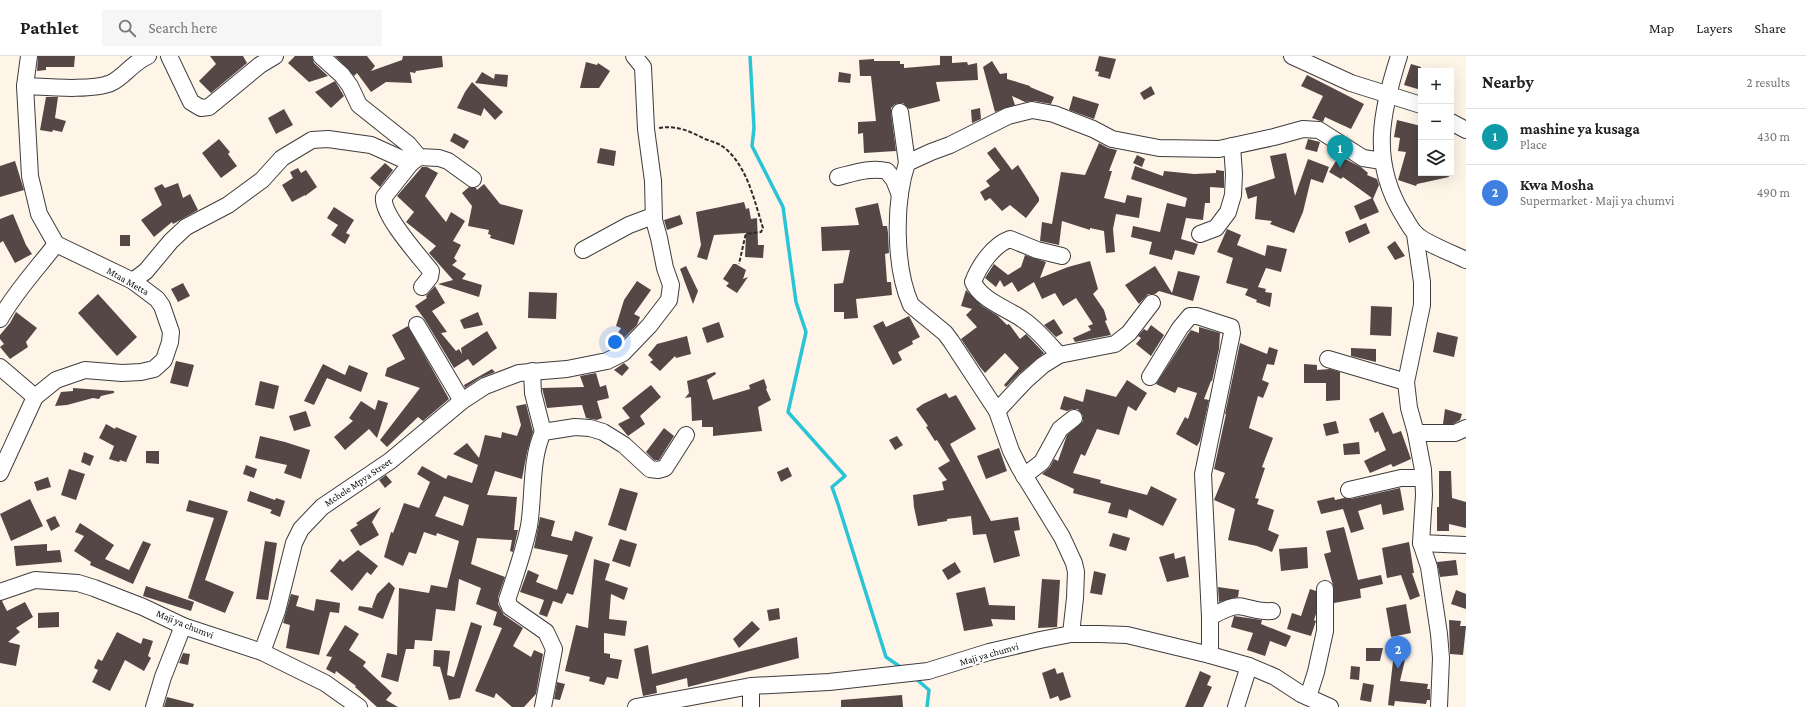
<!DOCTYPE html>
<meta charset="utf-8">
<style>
:root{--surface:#fff;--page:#f6f6f6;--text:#222;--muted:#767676;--line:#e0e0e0;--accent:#ea580c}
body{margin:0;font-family:"Crimson Pro",serif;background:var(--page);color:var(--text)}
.controls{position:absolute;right:12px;top:12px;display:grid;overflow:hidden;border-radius:0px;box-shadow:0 4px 16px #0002}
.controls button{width:36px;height:36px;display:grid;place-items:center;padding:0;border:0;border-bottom:1px solid var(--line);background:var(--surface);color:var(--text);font:20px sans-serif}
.you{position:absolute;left:615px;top:286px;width:14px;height:14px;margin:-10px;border:3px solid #fff;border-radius:50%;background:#1a73e8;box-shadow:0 0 0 6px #1a73e833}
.badge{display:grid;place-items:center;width:26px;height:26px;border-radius:50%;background:var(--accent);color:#fff;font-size:13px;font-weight:700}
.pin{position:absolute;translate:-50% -33px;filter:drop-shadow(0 1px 2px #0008)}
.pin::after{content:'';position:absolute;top:21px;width:14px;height:12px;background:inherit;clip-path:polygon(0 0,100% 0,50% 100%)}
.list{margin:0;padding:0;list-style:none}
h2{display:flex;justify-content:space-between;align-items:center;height:52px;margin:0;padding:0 16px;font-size:17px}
h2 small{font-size:13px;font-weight:400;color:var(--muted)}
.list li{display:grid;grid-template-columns:26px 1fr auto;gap:12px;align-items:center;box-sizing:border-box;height:56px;padding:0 16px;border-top:1px solid var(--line)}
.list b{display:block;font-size:15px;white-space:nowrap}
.list p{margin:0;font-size:13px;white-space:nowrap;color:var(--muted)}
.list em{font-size:13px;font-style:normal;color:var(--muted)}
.icon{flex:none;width:22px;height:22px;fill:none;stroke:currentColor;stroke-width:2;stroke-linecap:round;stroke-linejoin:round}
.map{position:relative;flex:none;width:1466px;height:651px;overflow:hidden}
header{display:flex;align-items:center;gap:24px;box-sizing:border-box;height:56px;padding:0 20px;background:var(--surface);border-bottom:1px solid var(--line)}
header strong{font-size:19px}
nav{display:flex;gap:22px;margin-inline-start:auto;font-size:14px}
.search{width:280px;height:36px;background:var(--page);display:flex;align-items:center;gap:10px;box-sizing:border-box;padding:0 14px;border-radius:0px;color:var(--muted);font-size:15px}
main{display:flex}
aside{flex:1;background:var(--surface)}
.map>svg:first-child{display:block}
</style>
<header>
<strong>Pathlet</strong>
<div class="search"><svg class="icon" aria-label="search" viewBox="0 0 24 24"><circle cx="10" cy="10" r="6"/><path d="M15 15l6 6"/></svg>Search here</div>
<nav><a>Map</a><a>Layers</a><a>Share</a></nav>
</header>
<main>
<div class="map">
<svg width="1466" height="651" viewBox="0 0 1466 651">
<rect width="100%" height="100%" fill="#fff4e8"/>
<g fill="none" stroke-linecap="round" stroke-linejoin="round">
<g stroke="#2ac4d7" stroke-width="3.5">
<path d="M750,0l4,72 -2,18 31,61 13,95 10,30 -18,80 57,64 -13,11 6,17 48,153 16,11"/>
<path d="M915,622l14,12 -2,17"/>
</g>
</g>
<g fill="#544746" fill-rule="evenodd">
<path d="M38,0h37l-1,11h-28v3l-9,1z"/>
<path d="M210,0h33l4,7 -36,30 -12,-12 17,-17z"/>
<path d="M295,0h17l2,7 14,13 -19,6 -21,-19z"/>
<path d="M335,0h32l8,10 -4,5 31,-11 1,-4h39l1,11 -27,4 -1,2 -5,-1 2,11 -26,-1 -15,10 -14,-19 -3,3z"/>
<path d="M940,0h12v7l15,-1 1,3 9,-2 1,17 -42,2 4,19 -31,8 -6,-6 -8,1 -4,4v5l5,38 -32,2 -1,-20 -5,1v-12l18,-1 -5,-45h-11l-1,-16 15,-1v2h26v3h4v4l36,-3z"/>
<path d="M1099,0l17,3 -6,20 -12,-3 1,-4 -4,-1z"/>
<path d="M992,5l8,13 7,-1v6l23,7v1l24,10 -3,7 -17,-3 -9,1 -13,-6 3,9 -20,7 -12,-45z"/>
<path d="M586,6l11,3 1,-2 12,8 -11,17h-19z"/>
<path d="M1411,8l10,3v23l-17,-5z"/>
<path d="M482,16l12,7 1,-5 13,1 -1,12 -32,-4z"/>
<path d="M839,16l12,2 -1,9 -12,-1z"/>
<path d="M1307,19l57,29 -13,25 -26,-12 -2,5 -11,-4 11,-22 -22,-10z"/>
<path d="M335,25l9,15 -13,12 -16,-16z"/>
<path d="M472,26l31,30 -8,8 -11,-12 -3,8 -24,-8 8,-16z"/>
<path d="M1151,30l4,8 -11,6 -4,-7z"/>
<path d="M1073,40l26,8 -5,15 -25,-9z"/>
<path d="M46,41h12l-3,21 11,3 -4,11 -9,-2 -1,2 -12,-2z"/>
<path d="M980,52l1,11 -9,4 -1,-13z"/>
<path d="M284,53l9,16 -17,9 -8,-16z"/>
<path d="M1397,64l24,6v47h27l1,4 -32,7 -1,2 -18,-6 8,-28 -8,-1 2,-13 -6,-1z"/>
<path d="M454,77l15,8 -5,8 -14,-8z"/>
<path d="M219,83l11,13 -2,2 9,12 -16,12 -19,-25z"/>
<path d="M1308,83l12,3 -3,10 -12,-3z"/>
<path d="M1099,87l9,5 9,2 -8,21h3l-8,27 21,5 2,-8 15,3 -3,20 -23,-4 -3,15 2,23 -9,1 -2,-22 -14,-3v2l-28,-9 -3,24 -19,-4 2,-19 10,2 9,-52 24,3z"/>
<path d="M995,91l17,23 6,-5 21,33v3l-13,17 -16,-13 -8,6 -12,-13 -5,3 -5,-9 10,-6 -4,-5 14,-11 -13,-17z"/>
<path d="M600,92l16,3 -2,15 -17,-3z"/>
<path d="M1286,97l9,43 13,-37 21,8 -6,16 -12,-4 -8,33 -9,21 -24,-9 2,-3 -17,-2 2,-23 -9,3 -3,-11 30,-10 -5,-22z"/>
<path d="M1137,99l8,4 -3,8 -9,-4z"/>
<path d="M1339,100l22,11 7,6 -1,2 10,4 2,6 -6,14 6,13 -19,8 -6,-14 18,-8 -29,-21 -2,2 -12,-7z"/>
<path d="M15,105l9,29 -24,7v-31z"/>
<path d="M385,107l8,7 -13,17 -10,-9z"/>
<path d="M1135,110l28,10 1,-5 30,3 22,-1v-3l8,1v17l-14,-1v16h-5l-2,17 -17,-2 -5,21 17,5 -4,11 -19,-5 -3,10 -23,-6 3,-12 -21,-5 2,-11 27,6 7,-29 18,4 2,-9 -56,-19z"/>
<path d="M422,111h5l11,6 -13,23 21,26 5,-10 14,9 -12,20 8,4 -7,13 3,3 -5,4 14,9 -4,5 20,6 -3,12 -41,-13 15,-4 -24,-27 7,-7 -30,-24 8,-10 -17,-16z"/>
<path d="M298,112l3,5 5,-3 11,17 -12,9v-1l-13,7 -10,-17 11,-7 -3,-6z"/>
<path d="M178,127l5,15 7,-4 8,16 -25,14 -1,-2 -18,15 -13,-17 21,-15 -8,-17 8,-4 3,4z"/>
<path d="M484,128l16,20 23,6 -9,35 -24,-7 1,-3 -3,-1 1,-4 -21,-4 4,-20 -10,-13 7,-6 7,1 1,2z"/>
<path d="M744,146l2,7 3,-1 2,11 6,-1 1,27h6l-1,13 -18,-1 1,-24 -32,2 -7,25 -10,-3 4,-12 -5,-33z"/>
<path d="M878,147l5,23h4l1,7 1,20 -4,1 2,28h4l1,13 -36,4 2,19 -14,1v-7h-10v-28l9,-1 7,-33 -28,1 -1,-24 38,-2 -4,-17z"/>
<path d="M334,151l20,13 -8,13 4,2 -5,9 -14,-9 7,-10 -11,-7z"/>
<path d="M13,158l13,31 6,9 -17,9 -12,-22 -3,2v-24z"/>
<path d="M680,159l3,9 -16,6 -3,-10z"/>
<path d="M1366,167l4,10 -21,10 -4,-11z"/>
<path d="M1227,173l14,6 -4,10 28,11 2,-11 20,4 -6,23 -15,-4 -8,19 8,2 -1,3 7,1 -2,14 -14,-5 1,-2 -12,-5 3,-6 -22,-6 7,-25 -16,-6z"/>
<rect x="120" y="179" width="10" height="11"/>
<path d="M1395,185l10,15 -10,4 -8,-13z"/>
<path d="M1025,199l21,7 -6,16 28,-11 22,-6 8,28 -5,5 11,16 3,10 -2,1 6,14 -36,7 -2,-4 18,-8 -3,-4 5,-2 -17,-26 -13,8 -8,-13 -13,6 -8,-17 -16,10 -6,-10 -8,5 -4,-7 -4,7 -11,-9 9,-14 14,11 13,-8z"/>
<path d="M733,208h3l10,6 -3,9 5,-2 -11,16 -11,-7 3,-3 -6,-4z"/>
<path d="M686,210l12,25 -5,13 -13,-35z"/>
<path d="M1155,210l17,27 6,-22 22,5 -7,25 -34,-10 -4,3h-7l-9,10 -14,-19z"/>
<path d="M637,225l14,9 -17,24 6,3 -3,8 -13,13 -6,-5 3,-5 -5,-2 8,-26z"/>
<path d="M183,227l7,13 -12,6 -7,-13z"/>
<path d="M435,230l10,17 -13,8 15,21 -6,1 15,18 3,-2 3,5 -1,-6 26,-17 10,17 -24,18 -5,-7 -14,9 -29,-48 -10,-14 12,-8 -1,-2z"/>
<path d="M966,234l16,16 16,10 9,9 2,-1 11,15 6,-5 18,19 -25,21 -13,13 -2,-2 15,-17 -14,-15 -20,20 -5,-6 -19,-28 16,-12 -11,-12 6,-6 -11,-3z"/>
<path d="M529,236l28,1 -1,26 -28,-1z"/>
<path d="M98,238l39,43 -20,19 -39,-43z"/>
<path d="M1371,250l21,1 -1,29 -21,-1z"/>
<path d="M16,256l21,16 -11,14 2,5 -18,12 -10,-12 4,-3 -4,-5v-4l10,-12z"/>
<path d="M478,256l5,13 -19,4 -4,-9z"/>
<path d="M909,260l11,21 -8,4 1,3 -15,8 4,8 -9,5 -20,-39 10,-5 3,6z"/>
<path d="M1054,263l9,14 -7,4 -12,-12z"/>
<path d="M719,266l5,15 -17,6 -5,-15z"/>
<path d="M1151,269l13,10 -13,21 -15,-12 5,-6 -3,-2 6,-7 3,2z"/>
<path d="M408,270l41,73 -26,22 -5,-4 -31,30 -7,-7 40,-52 -35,-12 2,-8 18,-9 -13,-24z"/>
<path d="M1199,271l21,6 -1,16 -7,32h-1l-7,18 5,1 -9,41 -3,5 -21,-12 9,-17 3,2 9,-26 -19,-6 -3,6 -19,-9 32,-50 3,-4 8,3z"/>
<path d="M1437,276l21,5 -4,20 -21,-5z"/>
<path d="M687,280l4,18 -15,4 -1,-2 -15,15 -10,-9 3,-2 -5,-5 9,-11z"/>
<path d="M1240,287l27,11 2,-7 9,3 -4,15 -7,-1 -5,16 7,3 -6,15 -5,-2 -9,32 24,10 -11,29 3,1 -10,30 4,1 -2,5 17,6 -6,20 11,5 -7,17 -15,-6 -29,-6 7,-31 -21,-9 11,-27 -11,-4 12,-55h-1z"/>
<path d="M1351,292l25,1v13l-25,-6z"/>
<path d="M176,305l18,4 -6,22 -18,-4z"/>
<path d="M624,307l5,5 -7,8 -8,-6z"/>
<path d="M323,308l22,11 4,-10 19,8 -7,19 -34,-14 -13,27 -10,-4z"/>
<path d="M1304,308l13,1v5l13,-1 10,3v28l-14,1v-18h-22z"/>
<path d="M492,313l3,3 -15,6 -15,10 -1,-3z"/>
<path d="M715,316l1,2 -9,6 6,20 37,-11 -1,-4 15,-6 3,9 -1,1 5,11 -13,7 4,24 -49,5v-9h-11v-7l-10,1 -1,-24 -6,1 4,-5 -2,-12z"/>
<path d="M596,317l4,14 6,-2 3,13 -12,3 5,17 -5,2 -11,-2 -4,-13 -35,3 -5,-20 42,-1 -4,-11z"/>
<path d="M1127,324l20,13 -11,18 -8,-5 -9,29 -22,-6 -12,27 -4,-2 -8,19 28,7 -1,3 47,12 4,-9 26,13 -14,27 -34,-17 -2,9 -19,-5 3,-10 -38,-10 1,-4 -32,-15 8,-7 4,-8 4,2 9,-26 16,-14v-5l-5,-7h-6l-5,2 -7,-2 4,-13 19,6 3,-13 30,8z"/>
<path d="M260,325l19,5 -5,23 -19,-4z"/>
<path d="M651,329l10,12 -21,19 5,8 -17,12 -10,-12 12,-6 -8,-10z"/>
<path d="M73,332l41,3v2l-13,3 -2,3 -6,-1 -26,7 -12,1 6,-14 12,-1z"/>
<path d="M946,337l3,5 7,-3 20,34 -26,15 41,77 27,-4 2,13 -6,1 6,25 -26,7 -8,-29 -13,1 -2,-19 -24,3v2l-29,5 -4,-19 -1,-12 31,-5 -2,-8 5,-2 -9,-12 12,-7 -13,-21 -2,1 -9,-14 2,-1 -12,-17 7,-5z"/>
<path d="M378,344l10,3 -11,35 -8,-9 -24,21 -11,-13 19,-16 -4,-3 12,-17 14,9z"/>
<path d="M526,348l7,28 -6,20 -5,27 -27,-8 -8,24 30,2 -3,33h4l-5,22 -3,-1 2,-11 -35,-2 -6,26 34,13 -7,20v7l6,11 19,13 -10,18 18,11 3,-7 9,4 -7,40 -12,13h-12l-16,-14 -2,5 -19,-7 27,-63 -9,-3 4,-13 -21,-8 5,-16 -22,-9 -4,32 -19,-2 -4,32 -17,-1 -1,9h-8l-8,33 -17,-5 6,-24 10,2 2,-67 30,5 2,-8 16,3 12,-47 -22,-8 -1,3 -12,-4 -8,22 -7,-2 -6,14 -19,-9 7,-25 2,1 11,-30 15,5 11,-26 -13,-8 5,-8 24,13 2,-4 24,8 6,-18 -25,-11 14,-11 12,15 6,-23 16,3 1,-6 15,4 4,-11 -5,-19zM444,440l25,9 -6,21 -28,-10z"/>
<path d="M1445,353l17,5 -2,6 -7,4h-10z"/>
<path d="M306,355l5,15 -17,5 -5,-15z"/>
<path d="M1383,356l10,22 8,-3 10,28 -18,8 -2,-3 -21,9 -6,-12 22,-11 -8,-19 -3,2 -6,-14z"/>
<path d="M1336,365l3,12 -13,3 -3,-12z"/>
<path d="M106,368l9,5 1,-2 21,9 -11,26 -6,-2 -1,2 -10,-3 5,-13 -15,-8z"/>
<path d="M664,372l10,8 -15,24h-5l-8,-8z"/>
<path d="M260,380l25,6 25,8 -9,29 -17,-6 3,-8 -32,-7z"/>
<path d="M897,380l6,9 -8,5 -6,-10z"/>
<path d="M1359,386l1,12 -16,1 -1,-11z"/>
<path d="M999,392l8,23 -21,8 -9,-23z"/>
<path d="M146,395h13v13l-13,-1z"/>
<path d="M84,396l10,4 -4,10 -9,-4z"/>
<path d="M246,409l11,4 -3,9 -11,-4z"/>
<path d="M788,411l4,9 -11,6 -4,-10z"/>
<path d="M69,413l16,5 -9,26 -15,-5z"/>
<path d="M1439,415h12l1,27 14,4v26l-17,-4v7h-12v-24h2z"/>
<path d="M386,419l6,7 -7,6 -6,-8z"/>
<path d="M48,421l3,10 -14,4 -3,-9z"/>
<path d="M620,432l18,5 -12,38 -18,-6z"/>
<path d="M1400,432l4,22 -21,5 -2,-11 -23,7 6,18 -13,4 -8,-24 -22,5 -4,-13 17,-4 1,3 9,-2 7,1z"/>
<path d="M250,435l25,9 1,-2 9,3 -5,16 -10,-4 2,-3 -25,-9z"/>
<path d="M30,443l13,27 -32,15 -11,-27z"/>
<path d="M189,444l39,11 -23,69 29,12 -9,21 -37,-15 26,-80 -28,-7z"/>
<path d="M381,451l-9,15 7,13 -19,11 -10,-16 8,-5 -2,-2z"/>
<path d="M55,460l5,10 -9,5 -5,-11z"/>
<path d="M540,461l15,4 -4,15 21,5 3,-10 18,6 -20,58 -6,-2 -5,11 -9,-3 -6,16 -8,-3 5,-14 -24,-8 8,-22 11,5 -3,7 21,8 11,-35 -34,-7z"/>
<path d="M80,467l34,22 -9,14 24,11 14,-29 8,3 -18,40 -43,-19 1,-3 -17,-11 10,-15 -9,-4z"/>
<path d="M1344,471l14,53 23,-5 2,9 -23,5 1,9 -27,5v-14l-10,-35 7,-2 -5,-21z"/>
<path d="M1113,477l17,5 -4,13 -17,-5z"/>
<path d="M620,483l17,5 -7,23 -18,-6z"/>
<path d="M265,485l12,2 -9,57 -12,-1z"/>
<path d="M1409,486l5,31h-2l8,23 -10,4 -9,-25 -14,3 -5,-30z"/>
<path d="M47,488v7l13,-1 2,12 -46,4 -2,-20z"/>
<path d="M1307,491l1,21 -27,3 -2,-22z"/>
<path d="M358,494l20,16 -7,9 -4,-3 -15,19 -22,-20 10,-12 3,3z"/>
<path d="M1174,497l1,6 10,-3 4,21 -22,5 -8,-25z"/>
<path d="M594,503l16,5 -5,16 23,8 -4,12 -13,-6 -2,25 18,2 -2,15 -21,-3v20l6,1v4l12,2 -4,19 -11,-2 -3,8 -15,-4 1,-4 -25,-6 11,-46 12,3z"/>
<path d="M1456,504l2,15 -18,2 -3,-15z"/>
<path d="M955,506l6,10 -13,8 -6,-10z"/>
<path d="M1094,515l12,3 -4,21 -12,-2z"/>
<path d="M1042,523l18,1 -3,47 -19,1z"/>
<path d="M389,526l6,6 -12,31 -25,-9 1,-4 14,2 -1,-1 5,-13z"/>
<path d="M146,530l48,16 -3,9 -48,-15z"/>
<path d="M985,531l4,18 26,1v14l-24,-1 2,7 -29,5 -8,-38z"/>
<path d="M1218,531l21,3 -1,7 -19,5z"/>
<path d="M1310,533l6,2v23l-2,6 2,1 -5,15 -24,-7 5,-16 9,3z"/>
<path d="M1456,534l10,4v15l-15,-5z"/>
<path d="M291,538l8,2 -3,10 18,5 2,-12 24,4 -1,10 -9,-1 -11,43 -33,-7 4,-23 -7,-2z"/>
<path d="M0,545h2l5,10 18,-9 8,15 -17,11 4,4 -12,10 12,3 -4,21 -16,-3z"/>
<path d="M1406,548l5,29 -20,4 -5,-29z"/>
<path d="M779,552l1,11 -11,2 -2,-11z"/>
<path d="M59,556v15l-21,1v-15z"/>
<path d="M1234,560l28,4 -1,4 30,12 -5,11 -16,-6 -5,15 -18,-6 6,-17 -22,-6z"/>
<path d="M1449,564l12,1 -1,5h6l-3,29 -13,-1z"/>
<path d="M752,565l8,8 -21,19 -6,-9z"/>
<path d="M471,566l11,4 -22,72 -11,2 -9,-33 -7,-1 1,-16 16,1 -3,24 7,2z"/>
<path d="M345,569l14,9 -10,16 17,12 -3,4 29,27 -6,7 12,7h-21l-22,-20 1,-1 -20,-15 -1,3 -9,-5 6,-12 -6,-1z"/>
<path d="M117,576l24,12 2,-6 10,3 -5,15 3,2 -7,13 -19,-11 -15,31 -18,-9 6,-12 -4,-2 4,-9 4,2z"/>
<path d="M797,581l2,21 -111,29 -1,-9 -31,8 1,7 -14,3 -9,-47 14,-4 4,29z"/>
<path d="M1395,588l13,3 -8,34 28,3 -1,5h3v11h-3l-1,4 -31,-3 -1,5 -6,-1z"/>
<path d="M1366,592h17l-3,13h-14z"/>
<path d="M183,597l7,1 -2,11 -9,-2z"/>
<path d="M1351,610l9,1 -1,13 -9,-1z"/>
<path d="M1055,612l2,6 6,-2 8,25 -11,4 -2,-5 -8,3 -8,-26z"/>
<path d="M1200,615l11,5 -4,9 5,2 -9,20h-18z"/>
<path d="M557,626l8,2 -5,16 -6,-1z"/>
<path d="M1363,627l11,2 -3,17 -11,-2z"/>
<path d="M902,639l1,12h-62v-7z"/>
<path d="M167,641l27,7 -1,3h-29z"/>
</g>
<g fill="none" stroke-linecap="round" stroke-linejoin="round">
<g stroke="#3d3d3d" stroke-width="18">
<g id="minor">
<path d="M169,0l22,46 10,6 8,-1 51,-42 15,-9"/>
<path d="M321,0l21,19 8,11 9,19 49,39 11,13 20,1 9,3 25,18"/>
<path d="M1292,0l59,27 70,22"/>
<path d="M1399,0c-18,57 -29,105 4,159 4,6 7,13 12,18 7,9 39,21 51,27"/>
<path d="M25,30c22,1 67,5 86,-3 12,-5 22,-21 37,-27"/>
<path d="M900,56l7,51"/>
<path d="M1451,66l15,8"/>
<path d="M411,107l-27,34c-3,17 35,59 47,74l-1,6 -8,10"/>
<path d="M838,121c16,-4 33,-10 49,-6l7,9 6,15"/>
<path d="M1200,178l16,-6 12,-16 5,-17 1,-21 -2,-28"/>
<path d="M1415,178l7,48v23l-16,77 3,26 7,25 7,37 1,25 -3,48 8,24 10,67 2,24 -2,49"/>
<path d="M583,194l46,-25 24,-9"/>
<path d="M133,225l13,-10 25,-30 15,-14 42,-22 34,-25 20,-22 30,-18 16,-1 43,6 40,18 8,-6"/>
<path d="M0,263c15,-27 37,-50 56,-75"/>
<path d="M417,269l45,76"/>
<path d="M1059,299c-11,-12 -23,-27 -37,-36 -16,-11 -41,-19 -49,-37 6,-16 20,-37 37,-43l27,11 25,6"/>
<path d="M1328,303l78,23"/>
<path d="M0,311l35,30"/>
<path d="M532,315l1,22 10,39"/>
<path d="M1150,321l30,-49 10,-12h7l34,11 1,6 -29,141 7,143v38"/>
<path d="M997,355l28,-30 18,-16 16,-10 56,-11 14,-11 23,-30"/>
<path d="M1416,377h39l11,-5"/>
<path d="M0,417l35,-76 21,-17 29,-10 37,3 19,-1 13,-3 10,-9 6,-18 1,-10 -9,-26 -5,-7 -24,-18 -77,-37 -17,-30 -9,-38 -5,-90 4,-30"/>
<path d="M1024,420l18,-14 18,-33 14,-11"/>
<path d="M1349,434l52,-12h22"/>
<path d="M1421,487l45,2"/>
<path d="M0,536l35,-12 43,3 16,5 49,19 40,19 79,26 63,31 34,24"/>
<path d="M1210,561c10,-5 22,-13 34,-10 10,2 17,5 28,4"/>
<path d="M1071,578l4,-36 1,-26 -2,-9 -12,-26 -43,-70 -8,-16 -14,-40 -46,-70 -6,-8 -34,-28c-17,-38 -17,-103 -4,-142l24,-11 19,-7 58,-29 24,-6 22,4 39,15 19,10 47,9 60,1 55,-12 29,-8 16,1 44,28 19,3"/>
<path d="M262,596l15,-41 17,-68 7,-14 21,-22 68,-46 72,-60 23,-15 34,-13 48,-4 40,-8 16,-8 26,-27 20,-26 2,-15 -6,-17 -6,-30 -5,-18 -1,-39 -7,-52 -3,-62 -9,-11"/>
<path d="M751,630v21"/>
<path d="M1308,641l8,-25 9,-41v-42"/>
<path d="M154,651l9,-30 20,-51"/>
<path d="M543,651l11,-58 -8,-17 -36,-25 -3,-7c8,-24 17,-49 22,-74 5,-30 1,-66 14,-94l32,-5 15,1 13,4 21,13 26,24 8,1 7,-2 21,-33"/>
<path d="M636,651l115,-21 78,-4 99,-11 61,-19 51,-12 31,-6h28l28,1 83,20 39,11 26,11 26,17 29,13"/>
<path d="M1236,651l13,-41"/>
</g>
</g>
<path stroke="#2c2c2c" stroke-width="2" stroke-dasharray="4 2" stroke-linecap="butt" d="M659,72c18,-3 30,3 46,11 6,2 12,4 17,7 25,18 32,54 41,82l-2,4 -15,2 -1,3 -6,27"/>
<use href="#minor" stroke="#fff" stroke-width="16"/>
</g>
<g text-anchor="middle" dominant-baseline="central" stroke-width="4" stroke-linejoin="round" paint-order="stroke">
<g font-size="10" fill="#0a0a0a" stroke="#fff">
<text transform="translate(128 225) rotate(30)">Mtaa Metta</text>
<text transform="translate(358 426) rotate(-34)">Mchele Mpya Street</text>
<text transform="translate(185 568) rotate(22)">Maji ya chumvi</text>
<text transform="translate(989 598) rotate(-16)">Maji ya chumvi</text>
</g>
</g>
</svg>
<div class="controls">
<button>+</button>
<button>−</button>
<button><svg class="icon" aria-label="layers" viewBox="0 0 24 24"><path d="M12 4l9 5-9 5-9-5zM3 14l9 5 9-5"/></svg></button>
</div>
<div class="you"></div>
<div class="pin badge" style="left:1340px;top:112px;background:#0f9aa8">1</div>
<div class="pin badge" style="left:1398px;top:613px;background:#3f7fe0">2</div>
</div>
<aside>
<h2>Nearby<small>2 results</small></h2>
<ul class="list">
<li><span class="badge" style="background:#0f9aa8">1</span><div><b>mashine ya kusaga</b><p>Place</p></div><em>430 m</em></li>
<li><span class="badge" style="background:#3f7fe0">2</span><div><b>Kwa Mosha</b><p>Supermarket · Maji ya chumvi</p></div><em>490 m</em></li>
</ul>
</aside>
</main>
